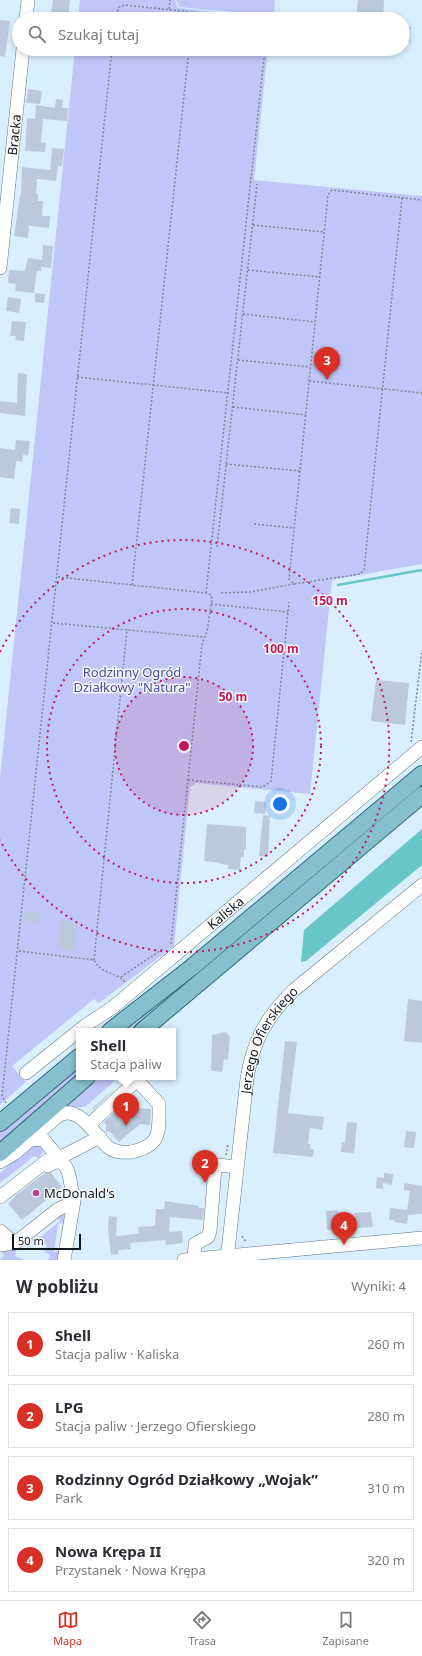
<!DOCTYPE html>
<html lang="pl">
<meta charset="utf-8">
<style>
:root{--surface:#fff;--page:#f7f7f7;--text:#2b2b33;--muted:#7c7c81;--line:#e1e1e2;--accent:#d93025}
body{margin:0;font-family:"Noto Sans",sans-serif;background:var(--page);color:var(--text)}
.scale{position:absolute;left:12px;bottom:10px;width:69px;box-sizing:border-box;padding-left:4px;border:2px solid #12191e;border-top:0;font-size:11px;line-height:14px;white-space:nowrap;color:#12191e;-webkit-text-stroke:3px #f5f9fc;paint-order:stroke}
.you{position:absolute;left:280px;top:804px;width:14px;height:14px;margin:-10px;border:3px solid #fff;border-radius:50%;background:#1a73e8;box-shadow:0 0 0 6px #1a73e833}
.badge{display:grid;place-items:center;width:26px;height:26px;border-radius:50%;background:var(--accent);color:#fff;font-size:13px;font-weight:700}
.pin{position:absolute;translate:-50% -33px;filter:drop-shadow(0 1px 2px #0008)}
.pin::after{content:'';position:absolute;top:21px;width:14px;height:12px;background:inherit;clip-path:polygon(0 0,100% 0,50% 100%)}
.popup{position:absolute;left:76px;top:1028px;width:100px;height:52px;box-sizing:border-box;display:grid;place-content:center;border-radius:0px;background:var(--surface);filter:drop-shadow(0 1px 3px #0005);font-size:13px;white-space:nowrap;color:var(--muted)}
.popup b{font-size:15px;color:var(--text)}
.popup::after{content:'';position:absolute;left:50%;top:100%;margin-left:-8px;border:8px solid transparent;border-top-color:var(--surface)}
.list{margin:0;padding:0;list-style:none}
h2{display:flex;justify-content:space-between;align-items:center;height:52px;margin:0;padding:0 16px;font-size:17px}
h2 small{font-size:13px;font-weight:400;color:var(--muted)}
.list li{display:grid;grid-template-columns:26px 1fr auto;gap:12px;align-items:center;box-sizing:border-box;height:64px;margin:0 8px 8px;padding:0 8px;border:1px solid var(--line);border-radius:0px}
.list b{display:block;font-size:15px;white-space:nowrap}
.list p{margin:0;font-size:13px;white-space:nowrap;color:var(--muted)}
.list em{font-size:13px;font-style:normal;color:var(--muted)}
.icon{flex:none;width:22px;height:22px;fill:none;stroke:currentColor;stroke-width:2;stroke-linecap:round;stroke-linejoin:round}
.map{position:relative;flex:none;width:422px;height:1260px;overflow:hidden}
.search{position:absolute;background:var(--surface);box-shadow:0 2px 6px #0003;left:12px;right:12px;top:12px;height:44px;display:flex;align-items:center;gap:10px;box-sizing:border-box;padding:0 14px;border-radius:22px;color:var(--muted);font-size:15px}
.sheet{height:340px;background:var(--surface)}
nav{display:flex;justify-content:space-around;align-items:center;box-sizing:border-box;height:56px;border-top:1px solid var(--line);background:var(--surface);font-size:11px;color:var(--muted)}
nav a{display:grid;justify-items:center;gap:2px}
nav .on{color:var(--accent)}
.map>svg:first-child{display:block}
</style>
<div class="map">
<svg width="422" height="1260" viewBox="0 0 422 1260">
<rect width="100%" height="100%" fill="#d9effe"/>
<g fill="#c0c6f7">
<path d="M80,0h95l3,8 93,10 -193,1z"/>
<path d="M176,0h99l-1,16 -95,-9z"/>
<path d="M75,49h193l-14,131 168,16v368l-90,16 -22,214 -114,-11 -6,4 -16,159 -75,57 -5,-4 -82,67 14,16 -26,23v-327z"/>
<path d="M422,781v7l-289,243h-15z"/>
<path d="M79,1064v12l-79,66v-12z"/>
<path d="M97,1077h22l-34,30h-15l-4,-3z"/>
<path d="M37,1144l5,3 1,4 -4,7 -5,-2 -34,27v-10l21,-19z"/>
<path d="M62,1214l4,3v4l-8,3 -4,28 8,-2 -4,10h-10l2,-5 -6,-3 3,-7 -14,-5 -3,5 -2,-5 2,-4 7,4 24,-20 -7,-4z"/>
<path d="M13,1248l4,1 -2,7 9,4h-24l4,-5 -4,-5z"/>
</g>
<path fill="#69c6c6" d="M422,829v36l-116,96 -5,1 3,-32z"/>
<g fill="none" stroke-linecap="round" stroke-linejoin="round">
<path stroke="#69c6c6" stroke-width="2.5" d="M338,585l84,-15"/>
</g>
<g fill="#bcc9dc">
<path d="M53,0h17l-2,19h-18z"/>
<path d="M358,0h26l-1,19h-27z"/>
<path d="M0,20l10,1 -5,36 -5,-1z"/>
<path d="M403,26l8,1 -1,15h-7z"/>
<path d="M28,89l14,2 -2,13 -14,-1z"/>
<path d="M56,99l7,1 -1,8h6l-1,13 -24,-2 -2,23 5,1 -1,9 -20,-1 2,-33 8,1 1,-14 19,3z"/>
<path d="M52,148l12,1 -2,17h-4l-2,15 -19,-2 -1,14h2v8h5l-1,15h8l-1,12 -20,-2 -1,12 -14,-2 6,-41h1l1,-28 28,3z"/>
<path d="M43,245l10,1 -2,22 -10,-1v4h-4l-3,22 -19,-2 1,-7 -8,-1 1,-13 16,1 3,-13 14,2z"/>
<path d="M35,293l10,1 -1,9 -9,-1z"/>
<path d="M8,297l13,2 -2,14 -13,-2z"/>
<path d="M12,321l14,1 -2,19 -9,-1 1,-4h-6z"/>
<path d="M18,373l9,1 -2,42 -25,-3v-12l17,2z"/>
<path d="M16,440l14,1 -2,15 -5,-1 -1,7 -6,-1 -2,18 -14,-2v-29l15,2z"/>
<path d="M11,508l9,1 -1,15 -10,-1z"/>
<path d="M376,680l33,3 -4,42 -34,-4z"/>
<path d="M255,801l11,1 -1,12 -11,-1z"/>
<path d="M263,815l7,1 -2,41 -9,-1z"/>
<path d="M207,824l39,3v22h-2v8h-3l-1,13 -12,-1v-4l-8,-1v-1l-16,-2z"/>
<path d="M25,911l16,2 -1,10 -13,-1v-3h-3z"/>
<path d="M61,920l16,3 -3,28 -16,-3z"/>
<path d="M408,999l14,2v42l-18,-2z"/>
<path d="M226,1032l4,5 -2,23 -4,-1 -2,13 -11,-1 1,-36z"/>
<path d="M285,1041l12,1 -9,71 36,4 -2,13 -12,-2 -2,16h3l-1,5h4l-1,8 -40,-4z"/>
<path d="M117,1087l-24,23 -1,-2z"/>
<path d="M128,1100l6,8 17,1 -1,16 -10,-1 -21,18 -9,-10h-4v-7l-2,-3z"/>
<path d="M347,1122l10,1 -3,30 -13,-1 1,-10 3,1z"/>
<path d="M406,1131l10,1 -2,16 -10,-1z"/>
<path d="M45,1173h6l11,14 -40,33 -14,-16 8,-9z"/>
<path d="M384,1173l9,1 -1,11 -9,-2v6l-7,-1 1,-11 7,1z"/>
<path d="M404,1183l18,3v28l-14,1 -1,9 -13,-2v-2h-5l1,-12 17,2 3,-19 -6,-1z"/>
<path d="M165,1201l34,5v2h5l-1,12 -33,-3 -1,15 13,-1 1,12 -17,2 -1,-5 -35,3 1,6 -13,1 1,4 -8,1 -3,-26 1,-13 8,1 -1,19 20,-2 3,-1 -1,-6 17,-1 1,-17h8z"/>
<path d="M338,1210l1,11 16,-2 -1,-6 17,-1 2,15 -46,3 -1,-19z"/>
</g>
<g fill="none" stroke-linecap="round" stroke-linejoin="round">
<g stroke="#637783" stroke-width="14">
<g id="minor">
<path d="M26,19l2,-19"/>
<path id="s1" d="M0,268l23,-219"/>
<path id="s2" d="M26,1073l60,-48 26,-17 310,-261"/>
<path d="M89,1125l48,-45"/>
<path d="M30,1140l13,-1 14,17"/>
<path d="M0,1162l15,-9 43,-37c20,-14 38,21 50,31 6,5 16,6 23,5 31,-6 28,-21 28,-48l-25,-27"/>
<path d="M48,1166c24,-17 23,26 25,36"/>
<path d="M0,1197l48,-37 15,-4 37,-19"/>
<path d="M0,1231l15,12"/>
<path d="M0,1245l15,-2 42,-33 16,-8"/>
<path d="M194,1259l1,-15 13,-7 2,-6 5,-64 3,-2 18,2"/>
<path d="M64,1260l11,-65"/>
<path d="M184,1260l238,-22"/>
<path id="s3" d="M227,1260l20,-181c6,-38 19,-62 47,-89l128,-105"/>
</g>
</g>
<g stroke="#296a7a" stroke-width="18">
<g id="major">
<path d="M110,1031l82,-64 230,-193"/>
<path d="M142,1031l280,-236"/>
<path d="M0,1123l79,-66"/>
<path d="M0,1153l87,-76"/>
</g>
</g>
<g stroke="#7a8893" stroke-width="1.5" stroke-dasharray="2 2" stroke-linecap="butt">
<path d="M169,9l1,-9"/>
<path d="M115,19l4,-12 6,-2 131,14"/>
<path d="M192,19l1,-6"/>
<path d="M402,198l-38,372 -4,4 -66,10 -5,-5 39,-384 4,-5 90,10"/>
<path d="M253,225l71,7"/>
<path d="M248,270l72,7"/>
<path d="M243,314l72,8"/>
<path d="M238,360l72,7"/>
<path d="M77,377l152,16"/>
<path d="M309,381l113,12"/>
<path d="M233,407l73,8"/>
<path d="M226,464l74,7"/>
<path d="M254,524l40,4"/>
<path d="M217,547l40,-363"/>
<path d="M58,577l148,16 5,2 1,5 -5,31 -5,13 -31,300"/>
<path d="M132,585l57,-536"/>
<path d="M206,593l59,-544"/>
<path d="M221,593l29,-1 44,-8"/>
<path d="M211,604l77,8"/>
<path d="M53,623l151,14"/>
<path d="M411,742l11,-92"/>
<path d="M188,780l75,7 8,-6 18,-179"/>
<path d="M19,951l75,9c9,16 20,10 31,22"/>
<path d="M94,960l33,-331"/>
<path d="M121,977l43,-29"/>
<path d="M6,1103l-4,-7 110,-1047"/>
<path d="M226,1155l2,-12"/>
<path d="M242,1236l4,6"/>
</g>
<use href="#minor" stroke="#fff" stroke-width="13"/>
<use href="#major" stroke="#86bfcd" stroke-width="16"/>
</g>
<circle cx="184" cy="746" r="69" fill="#c2185b" fill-opacity=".12"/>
<g fill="none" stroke="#c2185b" stroke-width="2" stroke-dasharray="2 4">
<circle cx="184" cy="746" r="69"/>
<circle cx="184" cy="746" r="137"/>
<path d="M0 652A206 206 0 1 1 0 840"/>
</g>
<circle fill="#b83f92" stroke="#f5f9fc" stroke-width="1.5" cx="36" cy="1193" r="4"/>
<g text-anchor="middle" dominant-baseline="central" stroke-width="3" stroke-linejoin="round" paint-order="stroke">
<g font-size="13" fill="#12191e" stroke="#f5f9fc">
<text stroke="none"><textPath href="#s1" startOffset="134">Bracka</textPath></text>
<text stroke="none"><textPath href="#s2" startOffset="256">Kaliska</textPath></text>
<text stroke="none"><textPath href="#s3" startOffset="227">Jerzego Ofierskiego</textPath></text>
</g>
<g font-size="13" fill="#4b4d97" stroke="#f5f9fc">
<text x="132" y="672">Rodzinny Ogród<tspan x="132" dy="15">Działkowy "Natura"</tspan></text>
</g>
<g font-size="13" fill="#12191e" stroke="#f5f9fc" text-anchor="start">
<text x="44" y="1193">McDonald's</text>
</g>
</g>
<circle cx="184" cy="746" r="6" fill="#c2185b" stroke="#f5f9fc" stroke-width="2"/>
<g font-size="12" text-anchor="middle" font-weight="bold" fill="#c2185b" stroke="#f5f9fc" stroke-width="3" stroke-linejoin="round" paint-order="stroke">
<text x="330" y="605">150 m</text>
<text x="281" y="653">100 m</text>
<text x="233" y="701">50 m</text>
</g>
</svg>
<div class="scale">50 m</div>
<div class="you"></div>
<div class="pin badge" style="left:126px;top:1126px">1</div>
<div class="popup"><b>Shell</b>Stacja paliw</div>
<div class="pin badge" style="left:205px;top:1183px">2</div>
<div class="pin badge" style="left:327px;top:380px">3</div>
<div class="pin badge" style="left:344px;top:1245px">4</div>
<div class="search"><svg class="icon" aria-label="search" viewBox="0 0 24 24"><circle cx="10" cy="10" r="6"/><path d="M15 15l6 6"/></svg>Szukaj tutaj</div>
</div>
<section class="sheet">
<h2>W pobliżu<small>Wyniki: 4</small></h2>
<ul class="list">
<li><span class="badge">1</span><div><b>Shell</b><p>Stacja paliw · Kaliska</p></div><em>260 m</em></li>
<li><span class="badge">2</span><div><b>LPG</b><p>Stacja paliw · Jerzego Ofierskiego</p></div><em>280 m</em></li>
<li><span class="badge">3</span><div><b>Rodzinny Ogród Działkowy „Wojak”</b><p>Park</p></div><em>310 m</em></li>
<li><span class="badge">4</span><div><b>Nowa Krępa II</b><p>Przystanek · Nowa Krępa</p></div><em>320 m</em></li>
</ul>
</section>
<nav>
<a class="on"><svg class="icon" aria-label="map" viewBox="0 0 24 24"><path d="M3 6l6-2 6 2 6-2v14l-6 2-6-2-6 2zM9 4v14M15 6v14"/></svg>Mapa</a>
<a><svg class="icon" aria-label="directions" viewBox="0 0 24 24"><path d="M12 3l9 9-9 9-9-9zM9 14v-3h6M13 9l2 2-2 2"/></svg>Trasa</a>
<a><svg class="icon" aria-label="saved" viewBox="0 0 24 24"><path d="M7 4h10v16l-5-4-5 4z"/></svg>Zapisane</a>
</nav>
